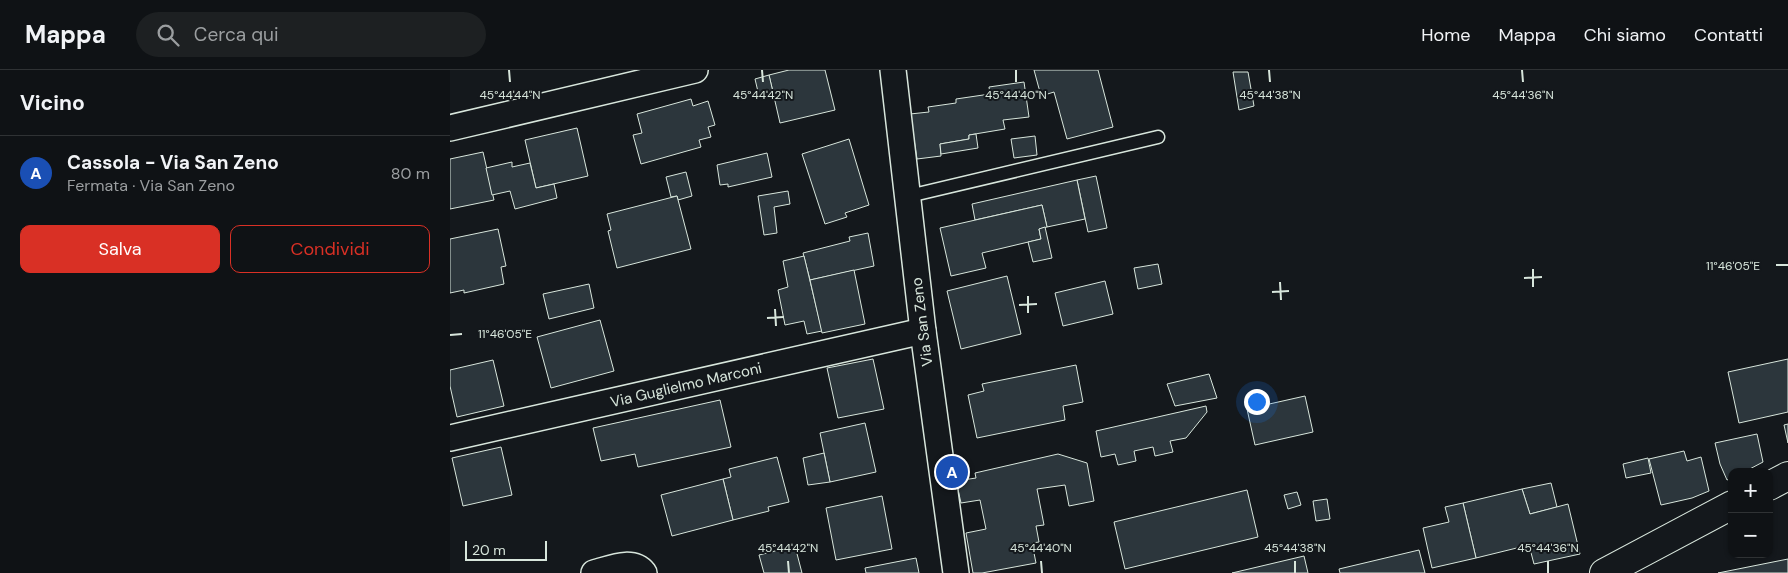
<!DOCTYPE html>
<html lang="it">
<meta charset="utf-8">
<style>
:root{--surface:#0f1215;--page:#1d2022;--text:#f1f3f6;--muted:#9b9ea0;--line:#2f3234;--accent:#d93025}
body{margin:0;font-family:"DM Sans",sans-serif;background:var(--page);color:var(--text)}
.controls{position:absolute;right:15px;bottom:15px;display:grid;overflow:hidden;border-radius:10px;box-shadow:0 1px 4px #0004}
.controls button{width:45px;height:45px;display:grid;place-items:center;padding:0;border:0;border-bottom:1px solid var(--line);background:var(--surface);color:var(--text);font:25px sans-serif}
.scale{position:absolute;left:15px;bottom:12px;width:82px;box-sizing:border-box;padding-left:5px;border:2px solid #d8e6dc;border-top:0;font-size:14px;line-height:18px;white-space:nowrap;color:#d8e6dc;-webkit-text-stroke:4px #14181c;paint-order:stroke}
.you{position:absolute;left:806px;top:331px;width:18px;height:18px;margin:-12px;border:4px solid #fff;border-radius:50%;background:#1a73e8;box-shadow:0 0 0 8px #1a73e833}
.badge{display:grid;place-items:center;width:32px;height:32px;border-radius:50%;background:var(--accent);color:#fff;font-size:16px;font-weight:700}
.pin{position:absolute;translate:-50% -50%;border:2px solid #fff;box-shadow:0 1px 5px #0006}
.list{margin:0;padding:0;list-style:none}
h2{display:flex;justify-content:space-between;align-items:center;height:65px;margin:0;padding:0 20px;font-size:21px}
h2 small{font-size:16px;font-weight:400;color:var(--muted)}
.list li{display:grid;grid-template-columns:32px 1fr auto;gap:15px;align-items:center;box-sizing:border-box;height:75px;padding:0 20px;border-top:1px solid var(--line)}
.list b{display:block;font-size:19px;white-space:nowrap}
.list p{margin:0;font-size:16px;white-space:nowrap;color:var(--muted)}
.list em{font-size:16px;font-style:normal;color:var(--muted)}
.actions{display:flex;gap:10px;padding:15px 20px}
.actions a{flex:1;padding:11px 0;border:1px solid var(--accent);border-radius:10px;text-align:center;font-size:18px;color:var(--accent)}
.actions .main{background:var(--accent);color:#fff}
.icon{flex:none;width:28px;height:28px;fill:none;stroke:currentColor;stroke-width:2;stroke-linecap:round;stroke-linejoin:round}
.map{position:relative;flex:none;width:1338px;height:503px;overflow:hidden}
header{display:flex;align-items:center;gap:30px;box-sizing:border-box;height:70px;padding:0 25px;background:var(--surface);border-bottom:1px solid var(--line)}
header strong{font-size:24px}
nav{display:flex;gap:28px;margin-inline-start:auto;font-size:18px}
.search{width:350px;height:45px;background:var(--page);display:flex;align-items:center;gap:12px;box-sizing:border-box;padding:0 18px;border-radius:28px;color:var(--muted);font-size:19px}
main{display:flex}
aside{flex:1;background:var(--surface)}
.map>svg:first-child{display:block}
</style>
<header>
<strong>Mappa</strong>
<div class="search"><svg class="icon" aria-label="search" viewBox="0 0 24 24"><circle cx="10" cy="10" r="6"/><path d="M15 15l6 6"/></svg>Cerca qui</div>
<nav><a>Home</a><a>Mappa</a><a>Chi siamo</a><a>Contatti</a></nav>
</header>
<main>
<aside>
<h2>Vicino<small></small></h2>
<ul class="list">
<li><span class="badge" style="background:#1a4fb4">A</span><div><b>Cassola - Via San Zeno</b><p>Fermata · Via San Zeno</p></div><em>80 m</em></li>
</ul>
<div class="actions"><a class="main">Salva</a><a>Condividi</a></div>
</aside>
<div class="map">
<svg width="1338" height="503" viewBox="0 0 1338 503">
<rect width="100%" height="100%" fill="#14181c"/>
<g fill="#2c363c" stroke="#d8e6dc">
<path d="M339,0h36l10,40 -55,13 -11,-48z"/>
<path d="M584,0h64l15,57 -46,12 -13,-47 -13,4z"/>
<path d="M783,2h15l6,34 -15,4z"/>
<path d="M319,5l4,17 -14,4 -4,-17z"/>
<path d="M574,12l5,35 -26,3 2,9 -36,6v4l-29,5 1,12 -24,3 -7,-45 19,-2 -1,-5 28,-4v-4l34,-5 -1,-7z"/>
<path d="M241,29l2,7 15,-5 7,24 -7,2 3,10 -12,3 2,7 -60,17 -8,-29 9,-2 -5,-19z"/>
<path d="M127,58l11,48 -52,12 -11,-48z"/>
<path d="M526,64l2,14 -37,6 -1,-10 29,-5v-4z"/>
<path d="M585,66l2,19 -23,3 -3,-19z"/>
<path d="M399,69l20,66 -24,8 2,4 -22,7 -23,-70z"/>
<path d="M33,82l11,48 -44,9v-50z"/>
<path d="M317,83l5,24 -44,10v-3l-8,1 -3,-20z"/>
<path d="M62,92v5l18,-4 6,25 18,-4 3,14 -42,11 -5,-18 -18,4 -6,-27z"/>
<path d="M236,102l6,24 -14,4 -1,-4 -6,1 -5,-20z"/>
<path d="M646,106l11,52 -19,4 -11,-52z"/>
<path d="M627,110l8,39 -38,8 -5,-22 -67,15 -3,-16z"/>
<path d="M338,121l2,13 -16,3 3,26 -13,2 -6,-39z"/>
<path d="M227,126l14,53 -74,19 -9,-37 3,-1 -4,-16z"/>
<path d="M592,135l5,22 -8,2 2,10 -59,14 4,15 -35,8 -11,-48z"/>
<path d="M595,157l7,31 -19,4 -5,-20 13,-3 -2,-10z"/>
<path d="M48,159l8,37 -5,1 3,17 -40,9v-3l-14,3v-54z"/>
<path d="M418,163l6,33 -64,14 -7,-27 47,-12 -1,-4z"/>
<path d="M354,186l18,75 -15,3 -3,-13 -19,4 -7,-35 10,-3 -5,-26z"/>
<path d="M708,194l4,20 -24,5 -4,-21z"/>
<path d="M404,200l11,54 -43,9 -12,-53z"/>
<path d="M557,206l14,58 -60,15 -14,-58z"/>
<path d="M655,211l8,33 -50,12 -8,-33z"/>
<path d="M139,214l5,24 -45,11 -6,-25z"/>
<path d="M150,250l14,51 -63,17 -14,-51z"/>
<path d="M423,289l11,50 -46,9 -11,-50z"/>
<path d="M1338,289v53l-49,11 -11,-51z"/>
<path d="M43,290l11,46 -47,11 -7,-31v-16z"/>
<path d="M626,295l7,37 -20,4 2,14 -88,18 -9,-43 16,-4 -2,-7z"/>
<path d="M759,304l8,24 -42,8 -8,-22z"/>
<path d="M855,326l8,36 -58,13 -8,-36z"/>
<path d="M270,330l11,47 -93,20 -3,-13 -34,7 -8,-33z"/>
<path d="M756,336l1,6 -21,26 -16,3 3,11 -18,4 -2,-9 -19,4 2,10 -18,4 -3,-11 -14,3 -5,-26z"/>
<path d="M415,353l11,49 -46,10 -10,-49z"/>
<path d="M1338,354v19l-4,-18z"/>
<path d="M1307,364l6,28 -19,10h-12v6l-5,2 -7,-16 -5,-21z"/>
<path d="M51,377l11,48 -49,11 -11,-48z"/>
<path d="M1234,381l3,10 14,-4 8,34 -17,7 -31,7 -12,-46z"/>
<path d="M374,383l6,29 -22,3 -5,-27z"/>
<path d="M608,384l29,9 7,38 -25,5 -4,-21 -28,4 7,36 -8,1 3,16 -7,1 4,20 -54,10h-9l-7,-40 20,-4 -6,-29 -19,3 -5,-22 20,-3 -1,-5z"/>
<path d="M327,387l12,45 -21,5 1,4 -36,9 -10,-41 8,-2 -2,-8z"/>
<path d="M1198,388l3,15 -25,5 -3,-14z"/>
<path d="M273,409l10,41 -61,16 -11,-41z"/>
<path d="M1101,413l6,24 -27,7 -8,-25z"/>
<path d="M1072,419l8,25 38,-10 12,50 -46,10 -5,-19 -53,13 -13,-55z"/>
<path d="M797,420l11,47 -133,32 -11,-47z"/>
<path d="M847,422l4,13 -13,4 -4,-14z"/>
<path d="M432,426l10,53 -56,11 -10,-52z"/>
<path d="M877,429l3,20 -14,2 -3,-20z"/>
<path d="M1013,433l13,55 -44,10 -9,-40 26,-6 -4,-15z"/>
<path d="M345,476l7,27h-38l-5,-18z"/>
<path d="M969,480l6,23h-85l-1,-4z"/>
<path d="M854,486l4,17h-76z"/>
<path d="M466,488l3,15h-53l-1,-5z"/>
<path d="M1338,489v14h-70z"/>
</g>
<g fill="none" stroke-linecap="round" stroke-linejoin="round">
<g stroke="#d8e6dc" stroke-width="15">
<path id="service" d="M459,126l249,-59"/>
</g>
<g stroke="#d8e6dc" stroke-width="28">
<g id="minor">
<path d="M443,0l30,261 33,242"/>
<path d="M0,58l245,-58"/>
<path d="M0,368l473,-107"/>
<path d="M144,503c16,-4 38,-15 50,0"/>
</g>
</g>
<g stroke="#d8e6dc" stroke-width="30">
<g id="tertiary">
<path d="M1319,416l19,-10"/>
<path d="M1154,503l128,-68"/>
</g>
</g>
<use href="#service" stroke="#14181c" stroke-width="12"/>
<use href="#minor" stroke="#14181c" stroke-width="25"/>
<use href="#tertiary" stroke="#14181c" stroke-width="28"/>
</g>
<path fill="none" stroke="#d8e6dc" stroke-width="2" d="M59,0l1,12M312,0l1,12M566,0v12M819,0l1,12M1072,0l1,12M1326,195h12M1083,199v18M1074,208l18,-1M830,212l1,18M822,222l17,-1M578,226v17M569,235l18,-1M325,239l1,17M317,248l17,-1M0,265l12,-1M338,491l1,12M591,491l1,12M845,491v12M1098,491v12"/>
<g text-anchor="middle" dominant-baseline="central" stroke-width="4" stroke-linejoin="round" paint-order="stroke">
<g font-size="15" fill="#d8e6dc" stroke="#14181c">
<text transform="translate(472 252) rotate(-97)">Via San Zeno</text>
<text transform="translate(236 315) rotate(-13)">Via Guglielmo Marconi</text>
</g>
</g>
<g font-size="12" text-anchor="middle" fill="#d8e6dc" stroke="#14181c" stroke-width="4" stroke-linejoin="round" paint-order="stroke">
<text x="60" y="29">45°44'44"N</text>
<text x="313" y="29">45°44'42"N</text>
<text x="566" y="29">45°44'40"N</text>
<text x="820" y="29">45°44'38"N</text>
<text x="1073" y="29">45°44'36"N</text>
<text x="1283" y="200">11°46'05"E</text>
<text x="55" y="268">11°46'05"E</text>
<text x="338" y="482">45°44'42"N</text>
<text x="591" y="482">45°44'40"N</text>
<text x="845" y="482">45°44'38"N</text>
<text x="1098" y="482">45°44'36"N</text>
</g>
</svg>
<div class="controls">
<button>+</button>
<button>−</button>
</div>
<div class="scale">20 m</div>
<div class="you"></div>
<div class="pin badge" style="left:502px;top:402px;background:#1a4fb4">A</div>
</div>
</main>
